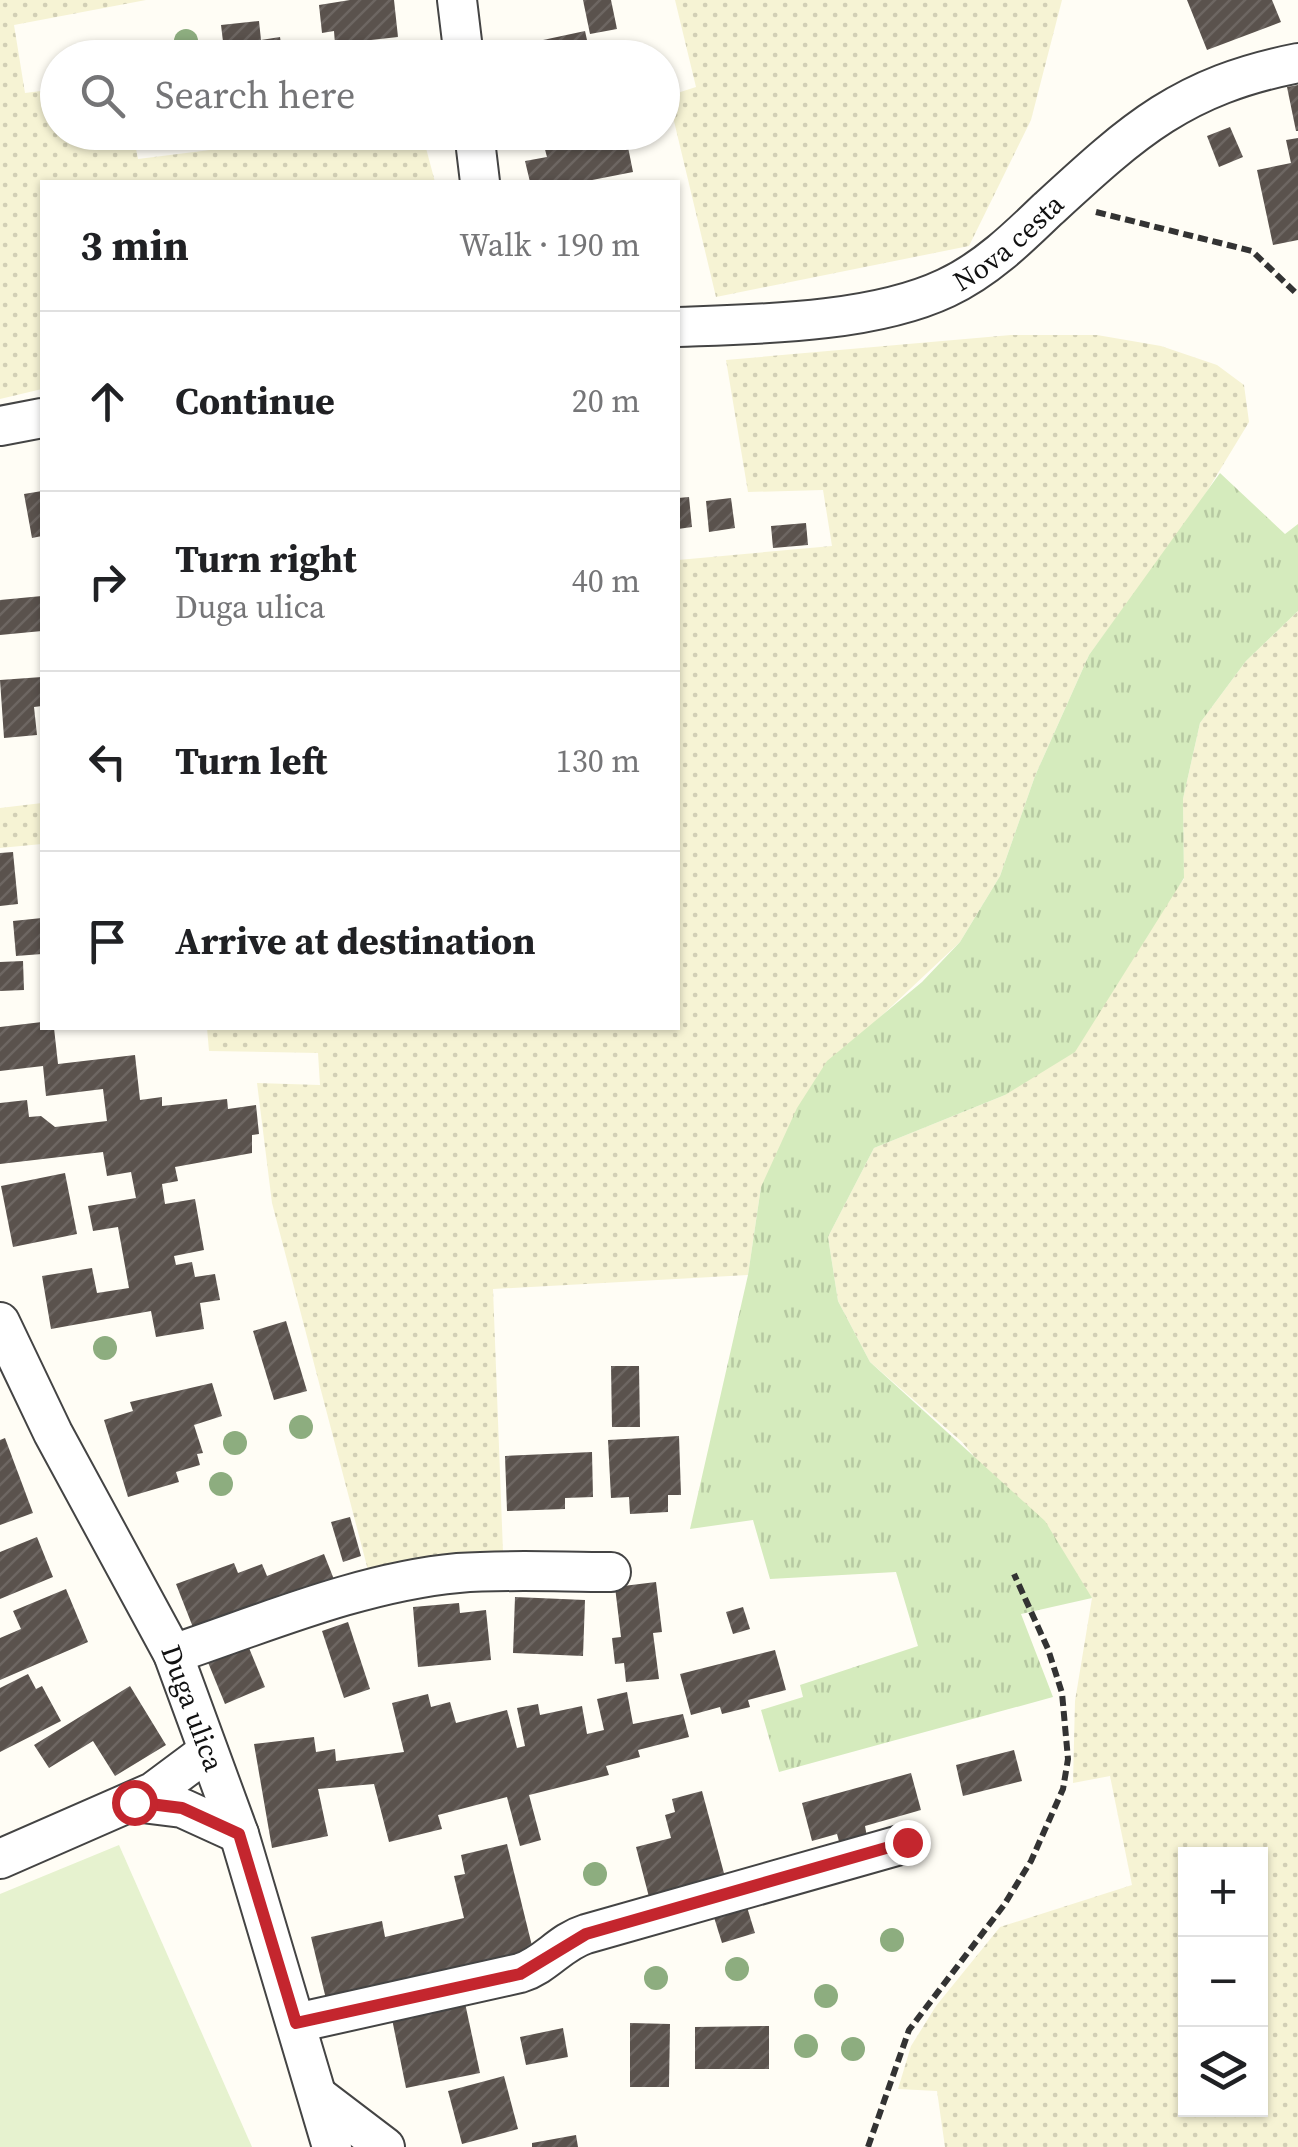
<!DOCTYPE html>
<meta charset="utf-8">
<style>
:root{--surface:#fff;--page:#f2f2f2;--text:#202124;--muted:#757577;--line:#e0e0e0}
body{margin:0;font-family:"Source Serif 4",serif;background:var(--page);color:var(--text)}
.controls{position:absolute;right:30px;bottom:30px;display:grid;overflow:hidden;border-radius:0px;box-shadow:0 2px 8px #0004}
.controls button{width:90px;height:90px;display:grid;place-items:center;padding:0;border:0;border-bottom:2px solid var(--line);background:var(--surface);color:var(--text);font:50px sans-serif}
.stop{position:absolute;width:30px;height:30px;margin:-22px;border:8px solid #c4262e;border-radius:50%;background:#fff}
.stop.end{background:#c4262e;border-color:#fff;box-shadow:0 2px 10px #0008}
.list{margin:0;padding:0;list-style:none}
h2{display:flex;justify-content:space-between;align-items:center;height:130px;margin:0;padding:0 40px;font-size:42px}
h2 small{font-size:32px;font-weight:400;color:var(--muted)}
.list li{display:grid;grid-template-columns:65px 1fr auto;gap:30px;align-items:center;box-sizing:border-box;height:180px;padding:0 40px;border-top:2px solid var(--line)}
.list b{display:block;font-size:38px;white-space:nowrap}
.list p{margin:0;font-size:32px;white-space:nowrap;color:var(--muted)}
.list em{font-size:32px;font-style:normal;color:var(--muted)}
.icon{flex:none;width:55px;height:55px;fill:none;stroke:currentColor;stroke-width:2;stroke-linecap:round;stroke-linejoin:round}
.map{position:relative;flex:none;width:1298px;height:2147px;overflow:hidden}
.search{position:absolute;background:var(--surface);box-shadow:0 2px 8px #0004;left:40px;top:40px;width:640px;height:110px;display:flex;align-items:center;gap:25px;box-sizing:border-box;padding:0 35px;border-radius:55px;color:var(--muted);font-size:38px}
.panel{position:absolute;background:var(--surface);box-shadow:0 2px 8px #0004;left:40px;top:180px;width:640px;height:850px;border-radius:0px}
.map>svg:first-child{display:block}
</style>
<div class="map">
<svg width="1298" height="2147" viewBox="0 0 1298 2147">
<defs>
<pattern id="farmland-dots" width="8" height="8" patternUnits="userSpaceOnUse" patternTransform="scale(2.5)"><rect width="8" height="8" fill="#f6f3d4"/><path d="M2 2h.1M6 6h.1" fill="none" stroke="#d2cfb5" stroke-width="1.8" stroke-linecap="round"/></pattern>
<pattern id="grass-tufts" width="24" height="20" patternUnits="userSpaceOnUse" patternTransform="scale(2.5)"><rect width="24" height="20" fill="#d5ebbd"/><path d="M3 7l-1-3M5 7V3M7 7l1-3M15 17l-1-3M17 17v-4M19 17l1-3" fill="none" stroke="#b6c8a1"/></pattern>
<pattern id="building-hatch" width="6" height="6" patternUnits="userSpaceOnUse" patternTransform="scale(2.5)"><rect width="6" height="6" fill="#5a524d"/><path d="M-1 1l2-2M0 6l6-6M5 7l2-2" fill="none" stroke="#6d6662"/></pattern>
</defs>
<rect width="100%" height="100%" fill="#fffdf5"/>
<g fill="url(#farmland-dots)" fill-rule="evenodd">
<path d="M0,0h146l-132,25 11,68 32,-4 1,43 75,1 5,26 208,-26h76l13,49h-393v207l-42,10z"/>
<path d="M675,0h387l-31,120 -62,126 -253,51 -48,-201 28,-9z"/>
<path d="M1011,335h86l64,11 56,19 27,20 5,37 -57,94 -103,139 -54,121 -35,100 -40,66 -84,79 -115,166 -13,88 -255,14 10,263 -72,7 -62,15 -97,-371 -15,-120 63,2 -2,-32 -109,-2 -2,-23h471v-468l154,-14 -9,-56 -75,2 -22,-132z"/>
<path d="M1298,611v1536h-353l-8,-56 -39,-2 13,-43 25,-40 64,-79 132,-42 -22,-109 -37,7 2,-82 17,-103 -130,-156 -92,-80 -32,-61 -10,-64 46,-89 131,-53 179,-216 -1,-80 17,-76 46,-62zM1186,1854h74v256h-74z"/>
<path d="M42,803v41l-42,4v-40z"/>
</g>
<path fill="url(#grass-tufts)" d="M1220,473l65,61 13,-10v87l-52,50 -46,62 -17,76 1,79 -109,174 -70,43 -131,53 -46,89 10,64 32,61 175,159 47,77 -71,16 32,83 -274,75 -18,-62 42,-13 -3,-12 118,-39 -22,-74 -126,7 -17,-59 -63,9 58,-254 13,-88 36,-79 30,-47 95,-79 38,-40 40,-66 35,-100 54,-121z"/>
<path fill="#e6f2cf" d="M119,1845l133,302h-252v-253z"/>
<g fill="url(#building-hatch)">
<path d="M350,0h44l4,37 -63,7 -1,-13 -12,2 -3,-28z"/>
<path d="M583,0h28l6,29 -27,5z"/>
<path d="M1187,0h85l9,22 -74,28z"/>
<path d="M259,21l2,19 19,-3 3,20 -58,1 -4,-33z"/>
<path d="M585,31l6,27h-88l-2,-9z"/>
<path d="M1298,85v46h-2l-9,-44z"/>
<path d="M1230,127l13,30 -24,10 -12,-31z"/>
<path d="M579,135l3,11 44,-9 7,35 -51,10h-52l-5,-21 22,-4 -4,-15z"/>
<path d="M1298,138v102l-25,5 -16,-75 34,-7 -5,-23z"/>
<path d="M42,491v45l-10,2 -8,-44z"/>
<path d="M689,497l3,30 -14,2v-31z"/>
<path d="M731,498l4,30 -26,4 -3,-31z"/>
<path d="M806,523l2,22 -35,3 -2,-22z"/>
<path d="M42,596v35l-42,4v-35z"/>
<path d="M42,677v29l-8,1 3,28 -33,3 -4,-58z"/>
<path d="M13,852l5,52 -18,2v-53z"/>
<path d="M42,918v36l-26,2 -3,-35z"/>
<path d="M23,961l1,29 -24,1v-29z"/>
<path d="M42,1022v6h12l4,36 77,-9 5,45 22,-3v9l65,-7 1,10 28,-4 3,29 -7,1v18l-77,14 3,14 -16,3 3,20 30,-5 9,51 -30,6 2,9 16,-3 3,15 20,-3 5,26 -20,3 4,26 -48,8 -5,-26 -100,18 -9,-53 50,-8 5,25 32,-5 -11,-61 -25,4 -5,-25 48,-8 -5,-26 -24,4 -4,-24 -103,12v-61l27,-3 2,17 12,-1 14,11 52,-6 -4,-32 -57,7 -3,-30 -43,5v-44z"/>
<path d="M65,1173l12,61 -64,13 -12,-61z"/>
<path d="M286,1321l21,70 -33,9 -21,-69z"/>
<path d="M611,1366h28l1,61h-28z"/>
<path d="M212,1383l10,33 -28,9 9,28 -6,1 3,11 -24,7 3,10 -51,15 -24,-77 29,-9 -3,-9z"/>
<path d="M679,1436l2,59h-13v17l-38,2 -1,-17 -18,1 -3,-58z"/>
<path d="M5,1438l28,75 -33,12v-85z"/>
<path d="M592,1452l1,45 -28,1v11l-58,2 -2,-55z"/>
<path d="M350,1517l11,39 -18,6 -12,-40z"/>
<path d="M37,1537l16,40 -53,22v-47z"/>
<path d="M324,1554l11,28 -139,53 -20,-51 58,-21 4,10 24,-9 5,12z"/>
<path d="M656,1582l6,50 -9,1 6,46 -33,3 -2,-19 -9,1 -3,-26 9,-1 -6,-50z"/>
<path d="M66,1589l22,53 -88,38v-42l21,-9 -8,-18z"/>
<path d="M515,1597l70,3 -2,56 -70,-3z"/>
<path d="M459,1603l1,10 26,-3 5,50 -73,7 -5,-60z"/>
<path d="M743,1607l7,22 -17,5 -7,-22z"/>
<path d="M348,1622l22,67 -26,9 -22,-67z"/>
<path d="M247,1643l18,44 -40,17 -18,-44z"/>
<path d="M775,1650l11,40 -38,10 2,7 -28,7 -2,-7 -29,8 -11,-41z"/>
<path d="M28,1674l8,15 6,-3 19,35 -61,31v-64z"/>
<path d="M130,1686l36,59 -51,31 -22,-35 -44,27 -15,-23z"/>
<path d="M627,1692l6,32 50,-10 6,23 -51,13 2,7 -34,9 3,9 -80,20 12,45 -21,6 -13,-49 -69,18 4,14 -53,13 -15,-58 -56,5 10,47 -56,12 -18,-104 60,-7 2,15 19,-3 1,12 68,-9 -12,-49 36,-9 3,13 19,-5 6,21 51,-13 10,38 8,-2 -8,-38 21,-4 2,11 42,-9 5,28 17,-4 -7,-31z"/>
<path d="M1014,1750l8,31 -59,15 -7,-31z"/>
<path d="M911,1773l10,37 -56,16 2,11 -27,8 -3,-11 -25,7 -10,-38z"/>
<path d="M702,1791l23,86 -76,20 -13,-50 35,-9 -6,-23 10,-3 -3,-13z"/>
<path d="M507,1844l26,106 -207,49 -15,-62 71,-16 3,16 79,-19 -10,-42 11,-2 -4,-19z"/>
<path d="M746,1904l9,29 -33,10 -9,-29z"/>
<path d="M465,2003l15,70 -74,15 -14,-69z"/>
<path d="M630,2023l40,1 -1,63h-39z"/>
<path d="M769,2026v43h-74v-42z"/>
<path d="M563,2028l5,29 -42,8 -6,-28z"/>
<path d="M504,2076l14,53 -56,15 -14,-53z"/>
<path d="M576,2135l2,12h-46v-4z"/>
</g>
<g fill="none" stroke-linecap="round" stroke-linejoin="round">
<g stroke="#444" stroke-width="42">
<g id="minor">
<path d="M457,0l7,58"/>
<path d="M474,132l6,50"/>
<path id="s1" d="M678,327c81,-3 194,-4 268,-39 39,-18 72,-50 102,-79 85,-78 133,-123 250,-146"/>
<path d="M0,426l42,-8"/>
<path id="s2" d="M0,1322l53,111 120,221 66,180 93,313"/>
<path d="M173,1654c92,-31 188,-72 285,-81 51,-4 102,-1 153,-1"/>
<path d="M134,1802l48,6 57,26"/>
<path d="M0,1859l153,-67 55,-41"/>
<path d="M296,2023l224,-50c26,-8 40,-31 66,-39l321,-91"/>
<path d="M318,2096l67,51"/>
</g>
</g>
<g stroke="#333" stroke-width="6" stroke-dasharray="10 5" stroke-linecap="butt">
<path d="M1096,212l156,39 46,44"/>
<path d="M868,2147l41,-117 95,-125 27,-44 32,-72 5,-30 -6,-66 -14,-44 -34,-75"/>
</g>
<use href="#minor" stroke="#fff" stroke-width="38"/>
</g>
<g fill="#8dad7f">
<circle cx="186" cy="41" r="12"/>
<circle cx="105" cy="1348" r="12"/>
<circle cx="301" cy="1427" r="12"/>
<circle cx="235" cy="1443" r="12"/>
<circle cx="221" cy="1484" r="12"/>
<circle cx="595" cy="1874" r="12"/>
<circle cx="892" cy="1940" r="12"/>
<circle cx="737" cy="1969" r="12"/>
<circle cx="656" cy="1978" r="12"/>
<circle cx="826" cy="1996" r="12"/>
<circle cx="806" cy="2046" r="12"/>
<circle cx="853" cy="2049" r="12"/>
</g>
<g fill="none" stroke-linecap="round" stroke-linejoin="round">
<path stroke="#c4262e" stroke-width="12" d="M134,1802l48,6 57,26 57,189 224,-49 66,-40 321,-92"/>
</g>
<g text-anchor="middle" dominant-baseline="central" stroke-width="10" stroke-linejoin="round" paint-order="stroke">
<g font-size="28" fill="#111" stroke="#fff">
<text stroke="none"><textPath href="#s1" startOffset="350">Nova cesta</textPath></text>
<text stroke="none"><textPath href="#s2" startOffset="432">Duga ulica</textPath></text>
</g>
</g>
</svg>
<div class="controls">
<button>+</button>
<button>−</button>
<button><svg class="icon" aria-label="layers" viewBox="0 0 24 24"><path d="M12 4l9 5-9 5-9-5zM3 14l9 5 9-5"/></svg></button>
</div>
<div class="stop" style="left:134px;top:1802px"></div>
<div class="stop end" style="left:907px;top:1842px"></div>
<div class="search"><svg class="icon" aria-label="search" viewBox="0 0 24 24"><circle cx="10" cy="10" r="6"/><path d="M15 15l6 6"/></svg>Search here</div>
<section class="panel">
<h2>3 min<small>Walk · 190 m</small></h2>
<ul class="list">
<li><svg class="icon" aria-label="ahead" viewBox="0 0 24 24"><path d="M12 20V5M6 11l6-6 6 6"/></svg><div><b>Continue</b></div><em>20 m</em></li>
<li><svg class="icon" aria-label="right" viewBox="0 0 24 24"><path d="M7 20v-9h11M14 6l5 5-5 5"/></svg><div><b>Turn right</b><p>Duga ulica</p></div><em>40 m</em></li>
<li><svg class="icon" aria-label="left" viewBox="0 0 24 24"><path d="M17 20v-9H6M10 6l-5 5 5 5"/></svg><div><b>Turn left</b></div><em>130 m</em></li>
<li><svg class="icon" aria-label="arrive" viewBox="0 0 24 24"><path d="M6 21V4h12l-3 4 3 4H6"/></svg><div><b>Arrive at destination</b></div></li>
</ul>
</section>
</div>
